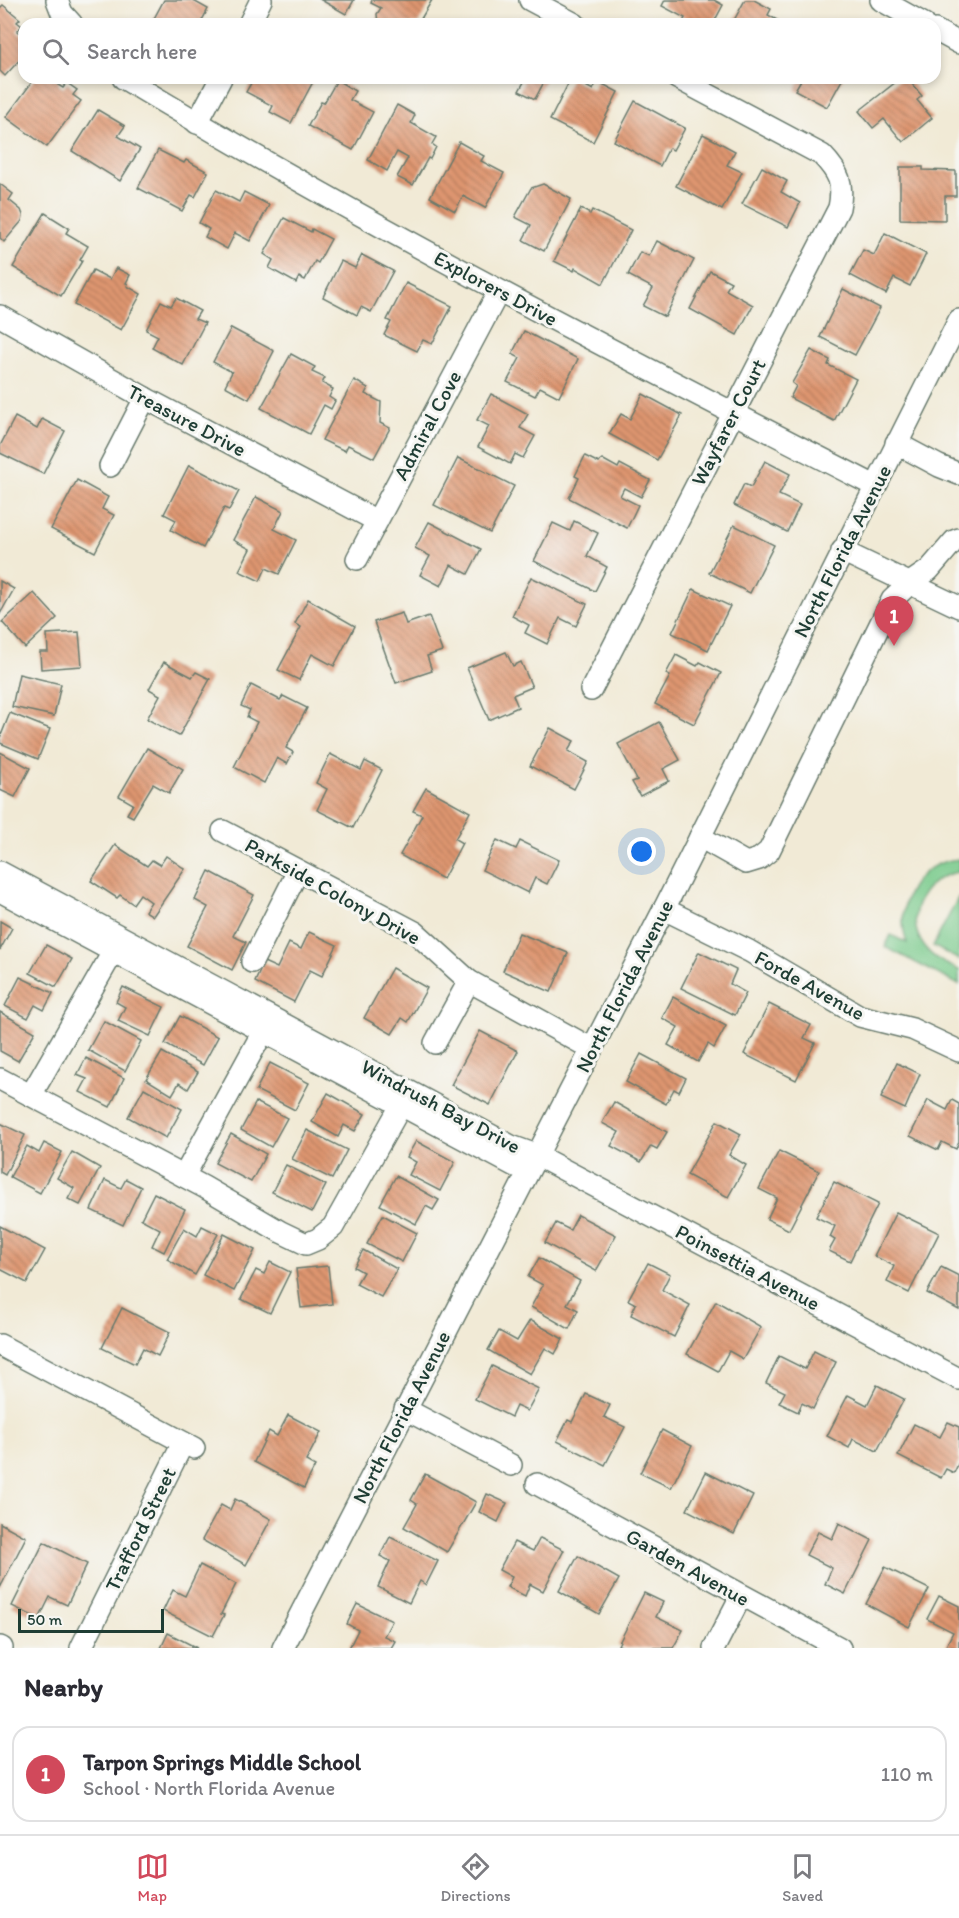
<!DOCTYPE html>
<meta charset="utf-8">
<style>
:root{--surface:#fff;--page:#f7f7f7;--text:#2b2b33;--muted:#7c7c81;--line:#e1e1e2;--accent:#d1495b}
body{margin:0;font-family:Itim,sans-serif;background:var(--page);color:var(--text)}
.scale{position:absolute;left:18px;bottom:15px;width:146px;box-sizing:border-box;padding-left:6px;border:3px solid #1f3d34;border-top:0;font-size:16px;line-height:21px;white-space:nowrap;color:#1f3d34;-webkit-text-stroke:4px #f6f6f2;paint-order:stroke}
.you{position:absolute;left:642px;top:852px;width:21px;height:21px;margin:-15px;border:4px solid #fff;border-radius:50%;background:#1a73e8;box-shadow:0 0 0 9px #1a73e833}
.badge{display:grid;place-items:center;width:39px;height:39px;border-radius:50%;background:var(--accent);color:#fff;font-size:20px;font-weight:700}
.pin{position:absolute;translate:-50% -50px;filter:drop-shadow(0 2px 3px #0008)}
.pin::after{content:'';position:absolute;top:32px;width:21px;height:18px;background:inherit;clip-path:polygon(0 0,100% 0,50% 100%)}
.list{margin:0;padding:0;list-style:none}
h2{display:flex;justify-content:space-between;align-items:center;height:78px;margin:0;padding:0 24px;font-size:26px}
h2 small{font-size:20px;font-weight:400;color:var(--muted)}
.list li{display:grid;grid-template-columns:39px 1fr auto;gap:18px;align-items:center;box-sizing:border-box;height:96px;margin:0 12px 12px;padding:0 12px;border:2px solid var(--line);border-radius:18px}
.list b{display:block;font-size:22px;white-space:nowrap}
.list p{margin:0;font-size:20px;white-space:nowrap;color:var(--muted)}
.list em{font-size:20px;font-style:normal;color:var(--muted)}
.icon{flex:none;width:33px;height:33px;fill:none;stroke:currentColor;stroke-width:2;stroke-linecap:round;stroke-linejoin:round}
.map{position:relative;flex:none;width:959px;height:1648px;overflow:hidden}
.search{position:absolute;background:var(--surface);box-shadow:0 3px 9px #0003;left:18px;right:18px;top:18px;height:66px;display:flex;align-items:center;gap:15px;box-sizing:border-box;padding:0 21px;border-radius:18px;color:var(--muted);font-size:22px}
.sheet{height:186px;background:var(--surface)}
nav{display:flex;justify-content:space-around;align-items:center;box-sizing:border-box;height:84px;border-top:2px solid var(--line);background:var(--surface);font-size:16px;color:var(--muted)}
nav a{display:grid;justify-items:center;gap:3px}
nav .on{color:var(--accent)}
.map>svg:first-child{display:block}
</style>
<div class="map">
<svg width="959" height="1648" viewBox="0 0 959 1648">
<defs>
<pattern id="building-back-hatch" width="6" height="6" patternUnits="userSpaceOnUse" patternTransform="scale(1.5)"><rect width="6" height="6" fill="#de956f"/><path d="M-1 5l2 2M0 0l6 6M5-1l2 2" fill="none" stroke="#b37b5c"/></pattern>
</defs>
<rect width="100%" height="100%" fill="#f6f6f2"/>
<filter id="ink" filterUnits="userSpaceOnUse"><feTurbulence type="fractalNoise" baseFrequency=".0167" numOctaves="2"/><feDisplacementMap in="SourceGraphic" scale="12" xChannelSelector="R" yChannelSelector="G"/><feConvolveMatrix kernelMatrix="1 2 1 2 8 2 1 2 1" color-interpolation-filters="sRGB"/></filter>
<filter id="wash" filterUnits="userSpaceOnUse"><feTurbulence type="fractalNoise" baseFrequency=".008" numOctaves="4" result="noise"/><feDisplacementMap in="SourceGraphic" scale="24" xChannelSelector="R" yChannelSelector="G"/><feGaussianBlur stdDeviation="1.35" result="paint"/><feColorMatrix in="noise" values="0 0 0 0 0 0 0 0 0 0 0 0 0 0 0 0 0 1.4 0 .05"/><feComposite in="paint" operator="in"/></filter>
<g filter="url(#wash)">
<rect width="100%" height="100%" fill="#f1ead6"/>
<g fill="#7bcb8d" stroke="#4d8460" stroke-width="1.5">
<path d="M959,859v13c-35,4 -57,44 -35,74 8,12 22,18 35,24v15l-74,-38 6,-12 16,8c-14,-39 9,-81 52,-84z"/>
<path d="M959,896v64l-26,-14z"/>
</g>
<g id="blocks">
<g fill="url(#building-back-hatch)">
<path d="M164,0h28l16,9 -8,15h-49z"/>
<path d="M321,0h33l-8,14z"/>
<path d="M372,0h60l-14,24h-40l-1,-10 4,-6 -10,-5z"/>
<path d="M665,0h49l9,5 -10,19h-31l3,-6 -23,-12z"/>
<path d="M745,0h9l17,9 -3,6 16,9h-52z"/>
<path d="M3,5l17,14 -3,3 5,4 -5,5 7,6v18l-19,21 -5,-5v-63z"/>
<path d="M35,78h21l4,3 -2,4 5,3 4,-5 10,7 -4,5 8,6 -34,46 -41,-30z"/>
<path d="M254,78h61l-24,45 -21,-11 3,-6 -27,-14z"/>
<path d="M516,78h30l-11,21 -16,-8 5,-9z"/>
<path d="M571,78l22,12 4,-9 21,11 -25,50 -43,-22z"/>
<path d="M802,78h41l-16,29 -32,-17z"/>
<path d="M901,78h6l15,18 -5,4 15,18 -29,24 -19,-23 -11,9 -14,-17z"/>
<path d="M337,80l18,11 -5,9 23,12 -20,38 -45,-24 13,-24 3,1z"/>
<path d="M635,101l50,27 -12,22 -4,-2 -9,18 -46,-25z"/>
<path d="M397,105l18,10 -4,8 25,14 -4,7 4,3 -6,12 -2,-1 -15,27 -16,-8 11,-19 -11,-6 -10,19 -19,-11z"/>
<path d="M98,110l27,16 -7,10 22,13 -20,32 -48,-30z"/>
<path d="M703,134l32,17 -8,14 15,7 -20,38 -46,-24z"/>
<path d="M459,142l25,14 -3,5 23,12 -19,35 -22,-12 -8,15 -25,-14z"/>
<path d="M158,150l26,13 2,-3 22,12 -13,25 -4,-2 -9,16 -44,-23z"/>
<path d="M762,167l25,14 -6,11 19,11 -12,24 -46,-23z"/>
<path d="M900,167h23v3l33,1v25h-11v24l-45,-1z"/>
<path d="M0,184l13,10 -4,6 12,10 2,5 -1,6 -18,21 -4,-4z"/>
<path d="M543,184l28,15 -27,52 -21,-11 8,-15 -16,-8 16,-29z"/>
<path d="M216,190l23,12 5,-10 25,13 -19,36 -15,-8 -8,16 -22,-12 4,-8 -10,-6z"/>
<path d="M581,209l9,5 2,-4 39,20 -28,54 -28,-16 -1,3 -20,-10z"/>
<path d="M45,213l24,15 -3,5 22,13 -8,14 2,1 -21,35 -48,-29z"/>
<path d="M284,218l27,14 1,-3 19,10 -13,24 -3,-2 -10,19 -6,-3 -3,6 -27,-15 4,-8 -9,-6z"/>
<path d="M885,233l41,21 -16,32 -16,-8 -8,16 -36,-19 13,-25 11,5z"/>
<path d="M657,241l37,19 -29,57 -22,-11 10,-18 -25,-13 12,-23 9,4z"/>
<path d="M362,255l31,16 -22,41 -10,-5 -4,8 -34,-18 18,-36 14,7z"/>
<path d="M116,268l14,7 -4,8 2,1 -1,2 14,8 -20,36 -47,-25 19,-35 17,9z"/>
<path d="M710,271l21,11 -5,8 27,15 -16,30 -47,-26z"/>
<path d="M406,283l46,23 -20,38 -9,-4 -6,11 -33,-16 7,-13 -4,-2z"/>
<path d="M843,289l37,19 -25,47 -35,-18z"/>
<path d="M176,298l24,13 -5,8 10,4 -22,42 -31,-17 6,-12 -12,-6 15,-29 10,5z"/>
<path d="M231,328l43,23 -25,48 -24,-13 7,-14 -19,-10z"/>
<path d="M524,331l54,28 -19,38 -19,-10 -5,9 -28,-14 13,-24 -8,-4z"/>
<path d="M811,350l19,10 -2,5 28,14 -22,42 -44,-23 6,-12 -4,-3z"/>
<path d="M291,354l24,13 -3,5 13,6 -3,5 11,6 -4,8 6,4 -4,8 -7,-4 -15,29 -48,-26z"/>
<path d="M354,380l14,8 -3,6 16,8 -1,21 10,5 -16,30 -26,-13 -3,6 -23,-11z"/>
<path d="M491,394l37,20 -8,14 15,8 -12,22 -8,-4 -5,10 -32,-17 11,-21 -12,-6z"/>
<path d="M643,394l39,21 -25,45 -48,-26 12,-20 9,5z"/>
<path d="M15,417l22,12 5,-10 23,12 -22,43 -43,-21v-7z"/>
<path d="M585,456l14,7 3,-4 16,9 2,-4 30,16 -9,17 -17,-9 -4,8 18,9 -11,23 -58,-30 10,-20 -4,-2z"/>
<path d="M458,458l56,28 -24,47 -56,-28z"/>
<path d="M765,461l25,13 -11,21 21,10 -13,27 -53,-27 10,-21 7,3z"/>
<path d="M189,465l50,26 -10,19 -5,-2 -21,40 -32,-18 5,-10 -12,-6z"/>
<path d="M77,480l31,17 -6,12 12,6 -19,37 -44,-23z"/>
<path d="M256,497l27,14 -9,18 22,11 -17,34 -13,-6 -6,13 -21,-10 11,-22 -17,-9z"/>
<path d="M574,521l24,12 -11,23 20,11 -12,24 -61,-30 19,-38 17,8z"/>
<path d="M429,522l52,27 -13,25 -17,-9 -10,21 -21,-11 10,-19 -15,-8z"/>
<path d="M734,525l40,20 -24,48 -41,-20z"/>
<path d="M531,577l56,27 -11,22 -16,-8 -13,26 -22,-11 4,-8 -17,-9z"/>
<path d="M0,581l14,8 -14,25z"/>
<path d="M693,589l37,17 -22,44 -36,-17z"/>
<path d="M34,593l23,25 -32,30 -23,-26z"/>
<path d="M308,599l47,27 -21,40 -22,-12 -13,26 -21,-10 23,-43 -6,-3z"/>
<path d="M402,613l4,11 23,-8 13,35 -15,5 5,15 -36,12 -22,-61z"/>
<path d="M79,632l3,34 -41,3 -1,-17h8l-1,-18z"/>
<path d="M506,652l7,14 8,-4 11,25 -19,8 5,12 -29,13 -22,-52z"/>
<path d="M676,655l21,11 3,-4 21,11 -27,51 -39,-20 15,-28 -4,-2z"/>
<path d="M164,662l28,15 4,-5 14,7 -31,57 -32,-17 13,-24 -11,-6z"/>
<path d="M19,674l42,10 -7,32 -42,-9z"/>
<path d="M251,685l29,15 3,-4 24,12 -21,40 7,4 -6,12 -10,-6 -13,25 -30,-16 23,-45 -10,-5 3,-7 -9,-4z"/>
<path d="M10,713l40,16 -12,30 -38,-16v-5z"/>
<path d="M659,722l21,38 -17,9 6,12 -29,15 -8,-14 5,-2 -19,-36z"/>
<path d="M550,728l24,13 -6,10 20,11 -14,27 -44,-23z"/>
<path d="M147,748l36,21 -14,24 -16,-9 -20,33 -6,-3 6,-10 -14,-8z"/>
<path d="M0,752l30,16 -15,29 -15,-7z"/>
<path d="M330,754l31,16 4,-9 17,9 -29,58 -36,-18 10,-21 -11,-6z"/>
<path d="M426,788l44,24 -15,27 7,4 -19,36 -43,-24 22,-40 -9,-4z"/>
<path d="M497,840l19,9 4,-8 39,19 -12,24 -12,-6 -7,15 -46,-23z"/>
<path d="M115,845l32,21 5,-6 8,5 6,-9 19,13 -32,47 -8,-5 6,-9 -11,-8 -7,10 -13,-9 -3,3 -26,-17z"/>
<path d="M209,871l45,24 -21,41 13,6 -14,28 -45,-24 21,-39 -13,-7z"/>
<path d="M0,921l12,7 -12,22z"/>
<path d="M309,932l28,13 -15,31 -12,-6 -16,32 -39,-20 9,-20 13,6 12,-25 12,6z"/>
<path d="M519,933l49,20 -17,39 -48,-21z"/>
<path d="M46,945l26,14 -16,28 -26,-14z"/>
<path d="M699,952l37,18 -6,14 16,9 -11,22 -54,-27z"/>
<path d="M392,968l35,20 -19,34 -6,-4 -10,16 -28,-16z"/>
<path d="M20,977l33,16 -9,17 -9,-5 -7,13 -23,-12z"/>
<path d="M123,987l41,20 -14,29 -32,-15 7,-14 -9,-5z"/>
<path d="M673,997l53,29 -12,22 -6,-4 -10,18 -30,-17 10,-18 -16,-9z"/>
<path d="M769,1004l42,21 -7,13 11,5 -19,37 -52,-26z"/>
<path d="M0,1012l35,20 -17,29 -18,-10z"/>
<path d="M180,1016l38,21 -15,28 -38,-21z"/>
<path d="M104,1021l37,20 -16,30 -37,-21z"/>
<path d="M480,1031l38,20 -28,54 -39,-20z"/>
<path d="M162,1052l36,20 -10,17 -9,-6 -7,12 -26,-16z"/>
<path d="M641,1054l45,24 -7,14 -5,-3 -8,15 -40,-22z"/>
<path d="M86,1058l38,20 -14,29 -30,-15 7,-13 -10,-4z"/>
<path d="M270,1063l39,20 -14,27 -39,-20z"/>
<path d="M897,1063l23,11 -15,35 -24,-11z"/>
<path d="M144,1088l38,21 -16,29 -38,-21z"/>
<path d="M328,1093l37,21 -10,17 -11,-6 -6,12 -26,-15z"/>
<path d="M928,1100l19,10 5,-10 7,4v38l-3,7 -14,-7 -4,8 -28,-14z"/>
<path d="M256,1102l31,16 -16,29 -30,-17z"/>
<path d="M614,1102l53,30 -10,17 -6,-3 -10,16 -30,-16 8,-14 -17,-9z"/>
<path d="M717,1121l24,13 -12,21 17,10 -18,32 -41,-22z"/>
<path d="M0,1123l25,12 -20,40 -5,-3z"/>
<path d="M307,1130l40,20 -15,29 -40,-20z"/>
<path d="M231,1134l35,20 -15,28 -36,-19z"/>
<path d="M416,1141l39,21 -15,29 -31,-16 7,-13 -9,-5z"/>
<path d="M44,1143l18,9 -22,41 -30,-16 17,-31 12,7z"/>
<path d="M779,1151l40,20 -30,59 -22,-11 10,-21 -18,-9z"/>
<path d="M72,1152l28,16 -20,37 -12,-6 6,-11 -17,-10z"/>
<path d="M286,1165l40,20 -14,27 -40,-20z"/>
<path d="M396,1176l43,24 -6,10 -7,-4 -10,18 -36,-19z"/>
<path d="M126,1179l15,8 -18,38 -32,-15 14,-30 16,8z"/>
<path d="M834,1182l44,22 -28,57 -21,-10 6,-11 -5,-3 5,-11 -19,-9z"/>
<path d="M154,1193l31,16 -21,43 -12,-6 8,-17 -19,-10z"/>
<path d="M896,1212l43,21 -30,60 -22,-11 7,-16 -20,-10z"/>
<path d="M383,1215l34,18 -15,29 -35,-18z"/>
<path d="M578,1215l38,20 -20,36 -51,-28 11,-20 14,7z"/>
<path d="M0,1226l45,24 -18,33 -27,-14z"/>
<path d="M202,1226l16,8 -23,41 -28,-16 17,-31 13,8z"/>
<path d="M224,1234l31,16 -21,41 -31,-16z"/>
<path d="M363,1250l34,19 -16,28 -25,-13 7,-12 -9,-5z"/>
<path d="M539,1258l41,23 -13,23 11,6 -9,19 -38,-22 12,-22 -15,-8z"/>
<path d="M270,1262l20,10 -20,41 -29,-14 15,-29 8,4z"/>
<path d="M648,1263l22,11 -8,16 28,15 -16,32 -43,-22 5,-11 -8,-4z"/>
<path d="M328,1266l4,38 -31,4 -5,-39z"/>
<path d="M941,1267l18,9v34l-32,-17z"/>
<path d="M716,1301l45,26 -18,32 -14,-8 -11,20 -31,-17z"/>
<path d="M122,1308l48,24 -12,24 -15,-8 -8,16 -33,-16z"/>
<path d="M530,1320l33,19 -8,15 -10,-6 -15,26 -42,-24 11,-19 18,10z"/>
<path d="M814,1351l22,11 -23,47 -11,-6 -4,9 -19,-9 6,-11 -19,-9 13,-27 26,13z"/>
<path d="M492,1366l47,23 -12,22 -11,-5 -5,11 -36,-18z"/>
<path d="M877,1385l27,14 -27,52 -24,-12 -4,9 -22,-12 21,-41 19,10z"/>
<path d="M586,1394l24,11 -6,12 21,10 -20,38 -48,-24 11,-21 4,2z"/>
<path d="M288,1415l33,17 -15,29 9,5 -11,22 -50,-26 15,-31 8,5z"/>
<path d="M948,1422l11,5v35l-5,11 -8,-4 -5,9 -43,-22 16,-32 26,13z"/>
<path d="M662,1430l30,16 -21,42 -31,-15z"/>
<path d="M706,1472l47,24 -19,38 -47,-24z"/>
<path d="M425,1474l51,28 -29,50 -43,-25 13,-23 -6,-4z"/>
<path d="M487,1494l20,9 -9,19 -19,-10z"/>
<path d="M235,1499l36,20 -25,46 -44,-25 19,-35 9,5z"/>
<path d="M0,1523l26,14 -26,51z"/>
<path d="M839,1523l33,17 -27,54 -20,-10 7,-16 -26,-13 12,-23 14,7z"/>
<path d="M390,1537l48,24 -12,24 -6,-4 -11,22 -31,-16 12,-26 -10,-5z"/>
<path d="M540,1538l24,12 -21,41 -13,-7 -5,12 -18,-9 5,-10 -13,-7 15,-28 19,9z"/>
<path d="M44,1542l43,22 -20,41 -17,-8 -11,22 -27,-13z"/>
<path d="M578,1556l41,23 -20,35 -40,-23z"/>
<path d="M200,1565l36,19 -15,30 3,1 -11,21 -50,-25 10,-21 12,6z"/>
<path d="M885,1567l44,22 -20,38 -43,-23z"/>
<path d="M644,1593l19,9 -7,15 27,13 -10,18h-48l-7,-3z"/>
<path d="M939,1596l20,10v42l-13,-2 7,-14 -26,-13z"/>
<path d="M357,1604l35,17 -8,15 11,5 -4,7h-42l9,-18 -11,-6z"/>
<path d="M168,1633l29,15h-36z"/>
</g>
</g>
</g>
<g filter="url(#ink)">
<use href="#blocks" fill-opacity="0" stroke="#687a6d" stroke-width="1.5"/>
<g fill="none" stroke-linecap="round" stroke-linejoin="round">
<g stroke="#687a6d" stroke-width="24">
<g id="minor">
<path d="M57,0l5,13 10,11"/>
<path d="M530,0l45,24"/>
<path d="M881,0l43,24"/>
<path d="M249,24l12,-24"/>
<path d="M935,30l24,13"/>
<path d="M123,78c244,147 498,278 752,408"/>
<path d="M197,123l24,-45"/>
<path d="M0,316l145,82 232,123"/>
<path d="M896,443l43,23 20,8"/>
<path d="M110,466l35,-68"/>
<path d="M842,551l117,56"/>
<path d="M357,559l142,-268"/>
<path d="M591,690l248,-482c5,-25 0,-35 -17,-53l-145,-77"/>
<path d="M223,831l192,101 54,49 123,68"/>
<path d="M700,837l46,26 13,-4 10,-8 123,-251 18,-17 19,-13 25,-29 5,-2"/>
<path d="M0,872l511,274 25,9 423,224"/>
<path d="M0,891l515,275 21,-11"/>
<path d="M664,909l85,42 111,65 52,13 47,22"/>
<path d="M252,962l46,-91"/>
<path d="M435,1043l34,-62"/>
<path d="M0,1079l204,108 77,45 25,12 12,-5 15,-12 75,-134"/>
<path d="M31,1095l89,-155"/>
<path d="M184,1176l86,-157"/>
<path d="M0,1345l194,103"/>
<path d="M405,1409l106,56"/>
<path d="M537,1484l303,164"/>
<path d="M0,1647l2,1"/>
<path d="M81,1648l102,-205"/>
<path d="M283,1648l381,-739 295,-589"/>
<path d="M714,1648l27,-52"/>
</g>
</g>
<use href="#minor" stroke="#fff" stroke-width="21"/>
</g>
</g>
<g text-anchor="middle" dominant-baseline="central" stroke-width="6" stroke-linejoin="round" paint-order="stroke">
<g font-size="21" fill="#1f3d34" stroke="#f6f6f2">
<text transform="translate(496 288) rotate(28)">Explorers Drive</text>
<text transform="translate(187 420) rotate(28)">Treasure Drive</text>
<text transform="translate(728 422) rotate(-63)">Wayfarer Court</text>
<text transform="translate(427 425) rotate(-62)">Admiral Cove</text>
<text transform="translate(842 551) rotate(-63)">North Florida Avenue</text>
<text transform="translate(333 891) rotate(29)">Parkside Colony Drive</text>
<text transform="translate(810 985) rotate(29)">Forde Avenue</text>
<text transform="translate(624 986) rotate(-63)">North Florida Avenue</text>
<text transform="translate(441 1106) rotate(28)">Windrush Bay Drive</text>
<text transform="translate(748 1267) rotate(28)">Poinsettia Avenue</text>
<text transform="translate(401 1417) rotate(-63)">North Florida Avenue</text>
<text transform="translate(140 1529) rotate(-64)">Trafford Street</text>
<text transform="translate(688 1567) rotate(29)">Garden Avenue</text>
</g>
</g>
</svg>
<div class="scale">50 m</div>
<div class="you"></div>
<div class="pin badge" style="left:894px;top:646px">1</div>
<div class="search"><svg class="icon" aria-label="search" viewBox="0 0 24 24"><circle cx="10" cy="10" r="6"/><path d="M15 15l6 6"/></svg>Search here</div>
</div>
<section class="sheet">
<h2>Nearby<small></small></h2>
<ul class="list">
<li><span class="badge">1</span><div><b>Tarpon Springs Middle School</b><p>School · North Florida Avenue</p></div><em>110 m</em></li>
</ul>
</section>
<nav>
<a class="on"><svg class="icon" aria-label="map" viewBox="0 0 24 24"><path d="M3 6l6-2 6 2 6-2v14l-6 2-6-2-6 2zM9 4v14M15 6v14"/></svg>Map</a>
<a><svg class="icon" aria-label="directions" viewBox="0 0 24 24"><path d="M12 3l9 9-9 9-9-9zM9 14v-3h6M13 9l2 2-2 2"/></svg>Directions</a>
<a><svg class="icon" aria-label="saved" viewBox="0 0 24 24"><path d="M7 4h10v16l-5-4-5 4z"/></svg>Saved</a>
</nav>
